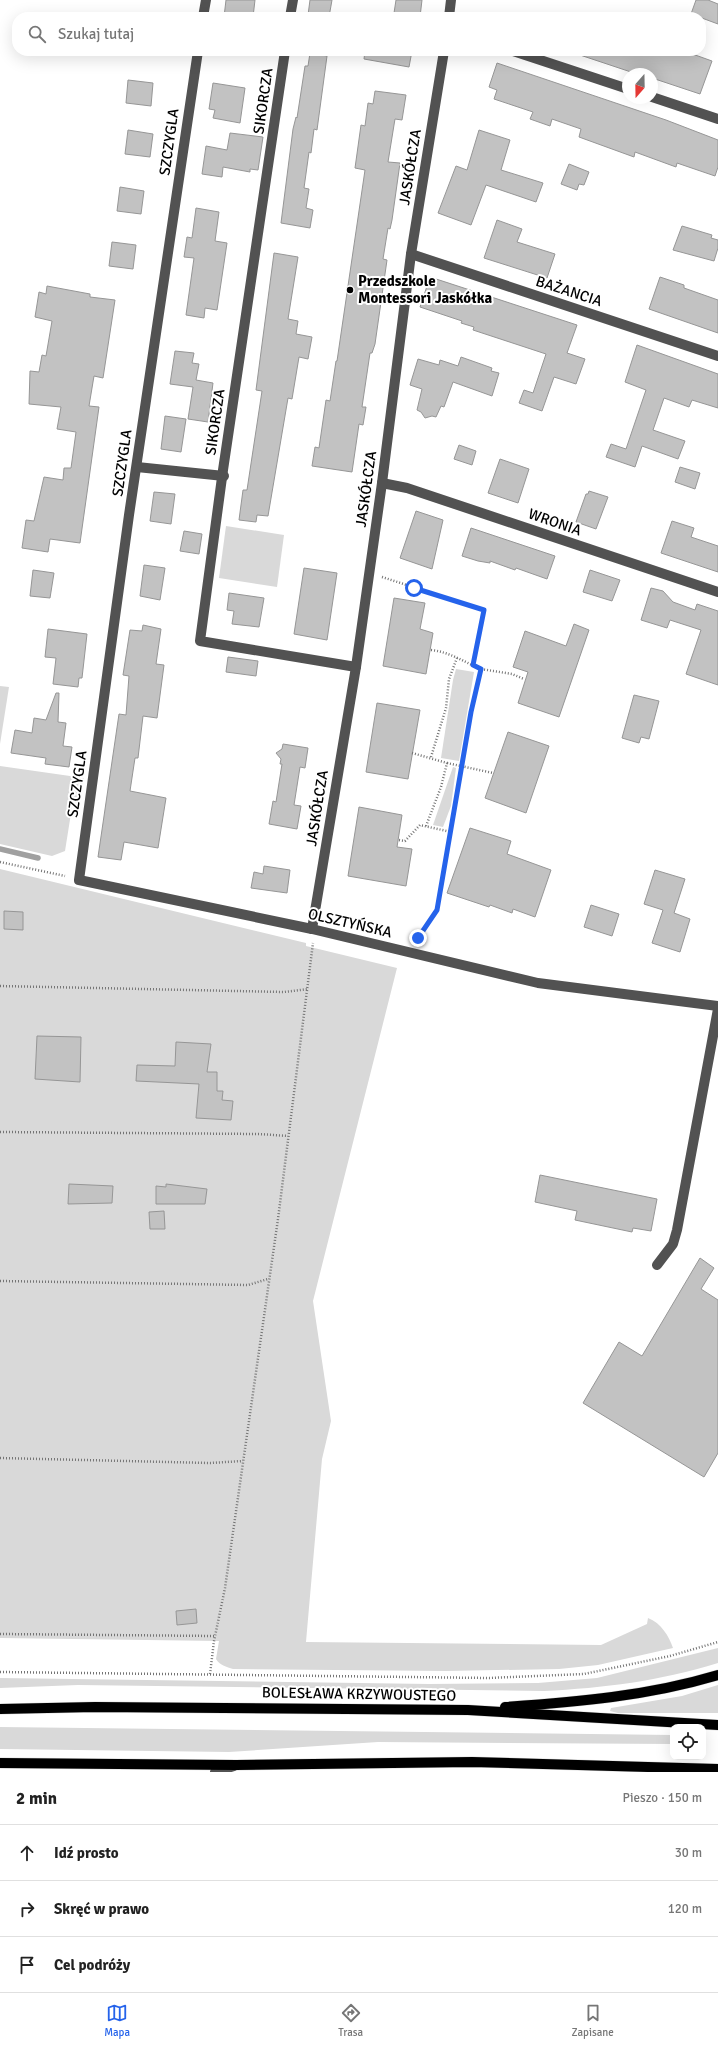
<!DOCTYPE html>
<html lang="pl">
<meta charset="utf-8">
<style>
:root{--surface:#fff;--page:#f6f6f6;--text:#222;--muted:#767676;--line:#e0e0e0;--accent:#2563eb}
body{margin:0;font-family:Signika,sans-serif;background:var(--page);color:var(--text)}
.controls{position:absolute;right:12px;bottom:12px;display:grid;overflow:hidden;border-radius:8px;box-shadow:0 4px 16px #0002}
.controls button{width:36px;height:36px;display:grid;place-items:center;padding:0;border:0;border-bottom:1px solid var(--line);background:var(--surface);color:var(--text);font:20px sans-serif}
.compass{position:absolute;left:622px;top:68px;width:36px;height:36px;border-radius:50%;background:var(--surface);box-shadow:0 4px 16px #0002;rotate:200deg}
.stop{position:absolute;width:12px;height:12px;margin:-9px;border:3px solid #2563eb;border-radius:50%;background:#fff}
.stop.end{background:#2563eb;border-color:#fff;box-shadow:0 1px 4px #0008}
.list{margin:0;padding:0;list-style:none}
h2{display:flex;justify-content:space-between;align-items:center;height:52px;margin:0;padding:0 16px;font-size:17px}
h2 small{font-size:13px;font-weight:400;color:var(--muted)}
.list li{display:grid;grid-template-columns:26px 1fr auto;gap:12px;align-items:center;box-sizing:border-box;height:56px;padding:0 16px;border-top:1px solid var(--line)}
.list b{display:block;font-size:15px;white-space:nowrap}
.list em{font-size:13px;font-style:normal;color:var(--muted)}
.icon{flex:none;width:22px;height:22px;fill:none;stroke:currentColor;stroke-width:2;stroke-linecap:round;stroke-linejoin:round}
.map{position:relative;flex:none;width:718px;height:1772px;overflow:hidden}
.search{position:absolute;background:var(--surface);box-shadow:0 4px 16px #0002;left:12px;right:12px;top:12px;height:44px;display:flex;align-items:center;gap:10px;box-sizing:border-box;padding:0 14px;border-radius:16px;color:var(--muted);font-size:15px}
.sheet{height:220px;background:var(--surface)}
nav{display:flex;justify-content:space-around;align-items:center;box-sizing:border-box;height:56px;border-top:1px solid var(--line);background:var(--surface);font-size:11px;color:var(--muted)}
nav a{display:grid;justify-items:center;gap:2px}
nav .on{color:var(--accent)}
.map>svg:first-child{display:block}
</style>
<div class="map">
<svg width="718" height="1772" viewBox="0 0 718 1772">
<rect width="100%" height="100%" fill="#fff"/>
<g fill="#d9d9d9">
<path d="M226,526l58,9 -7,52 -58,-9z"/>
<path d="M456,669l18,3 -15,89 -18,-3 12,-78z"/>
<path d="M0,686l9,1 -9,57z"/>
<path d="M0,766l84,12 -4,27 -8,2 -7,44 -13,5 -52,-12z"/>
<path d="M453,767l3,1 -5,38 -8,21 -10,-2z"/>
<path d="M0,869l306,74v3l91,22 -84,333 18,120 -9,38 -16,183 295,3 46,-21 1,-6c13,5 21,18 25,30l-75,17 -39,4 -113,2 -213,-2c-6,-2 -14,-4 -17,-10l3,-18 -219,-3z"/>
<path d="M718,1648v15c-58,18 -114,25 -174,28l-466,-6 -78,3v-10l429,6 109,-1 59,-5z"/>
<path d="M718,1685v28h-100l-8,-2 1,-3 71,-12z"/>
<path d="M0,1727l673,8v9l-295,-2 -149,10 -229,-3z"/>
</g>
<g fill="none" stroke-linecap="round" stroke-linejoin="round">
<path stroke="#a0a0a0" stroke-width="5.5" d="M0,849l38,9"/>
</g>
<g fill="#c2c2c2" stroke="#969696">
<path d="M226,0h29l-2,17h-29z"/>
<path d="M310,0h22l-3,17h-16l-5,-2z"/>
<path d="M396,0h26l-2,17h-18v-2l-8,-2z"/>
<path d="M696,0h12l10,4v20l-27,-10z"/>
<path d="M365,51h47l-3,16 -45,-8z"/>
<path d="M578,51h106l28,10 -12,33 -48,-16v-4h-15l-60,-20z"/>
<path d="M310,53l17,3 -10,74 -3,-1 -3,24 -2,-1 -5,36 5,1 -3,19 7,2 -3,18 -29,-5 12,-94 3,-12 1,1 8,-52h3z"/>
<path d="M497,63l169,57 52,20v27l-3,9 -38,-13 -1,4 -41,-15 -1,5 -55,-20 2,-8 -29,-10 -2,7 -20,-7 3,-7 -39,-13 3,-9 -8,-3z"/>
<path d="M128,80l25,3 -2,23 -25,-3z"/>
<path d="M213,83l32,5 -5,35 -27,-5 2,-8 -6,-1z"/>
<path d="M375,91l31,4 -4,25 -7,-1 -1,6 -6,37 12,1 -8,57 -2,9 -2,-1 -5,31 4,1 -12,84 -3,9h-2l-8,54h4l-3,18 -4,-1 -7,48 -40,-6 3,-19 4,1 7,-48 4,1 6,-40h1l28,-191 -10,-2 6,-43 4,1 3,-23 5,1z"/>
<path d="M128,130l25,4 -3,23 -25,-3z"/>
<path d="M479,130l31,10 -9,30 42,13 -7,19 -50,-17 -15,40 -33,-12 18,-47 11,4z"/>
<path d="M230,133l33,4 -5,33 -8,-1v3l-27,-5 -1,10 -20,-3 4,-28 21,4z"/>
<path d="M569,164l20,8 -5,13 -5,-1 -2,6 -16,-6z"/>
<path d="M120,187l24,4 -3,23 -24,-3z"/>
<path d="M196,208l23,4 -4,29 12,2 -10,67 -12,-2 -1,10 -18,-3 8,-57 -10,-1 3,-20 5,1z"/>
<path d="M497,220l25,9 -5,13 38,12 -8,24 -63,-20z"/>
<path d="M682,226l30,9 -1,3 7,2v8l-4,13 -41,-11z"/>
<path d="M112,242l24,3 -3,24 -24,-3z"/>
<path d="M274,253l24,4 -10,62 10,2 -2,13 16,3 -4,22 -9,-2 -7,42 -4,-1 -20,118 -11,-1 -1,7 -17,-2 4,-30h4l15,-99 -6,-1z"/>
<path d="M430,277l147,48 -10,28 18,6 -9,25 -22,-7 -12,34 -23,-8 5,-13 9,3 13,-39 -73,-24 1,-3 -13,-4 1,-2 -42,-14z"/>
<path d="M660,277l24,8v3l34,12v33l-69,-24z"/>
<path d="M47,286l43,8v3l25,3 -12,78 -9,-2 -5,30 10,1 -19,136 -30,-4 -2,13 -26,-4 4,-28 8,1 10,-44 19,3 1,-12h7l5,-36 -19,-3 4,-22 -32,-3 1,-33 9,1 3,-17 4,1 6,-35 -17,-4 4,-25 7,2z"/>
<path d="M637,345l81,29v34l-26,-8 -3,7 -25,-9 -11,32 32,11 -7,18 -36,-13 -7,21 -29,-10 5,-13 15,5 20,-59 -21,-8z"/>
<path d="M175,351l19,2 -2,10 7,1 -3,16 17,3 -5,39 -20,-3 5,-32 -23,-3z"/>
<path d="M461,357l31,11 -1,3 8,2 -7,23 -39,-14 -9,25 -3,-1 -5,11 -4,-1 -7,2 -4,-6 -4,-2 5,-21 -12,-4 8,-26 21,6 1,-5 18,6z"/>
<path d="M165,416l21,3 -5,33 -20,-3z"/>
<path d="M459,445l17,6 -4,14 -18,-6z"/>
<path d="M500,459l29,10 -11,34 -30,-10z"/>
<path d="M680,467l20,6 -5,16 -20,-7z"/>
<path d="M589,491l19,6 -12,32 -20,-7 10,-28h2z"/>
<path d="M154,492l21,2 -4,30 -21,-3z"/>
<path d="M416,511l27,9 -11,49 -32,-11z"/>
<path d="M672,521l22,7 -3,9 27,9v26l-57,-19z"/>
<path d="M471,528l84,28 -8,23 -31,-11 -1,2 -25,-9v2l-12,-2 -16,-5z"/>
<path d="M184,531l18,3 -3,20 -19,-3z"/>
<path d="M144,565l21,3 -5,32 -20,-4z"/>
<path d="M304,568l33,5 -10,67 -33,-6z"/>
<path d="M33,570l21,3 -4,25 -20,-2z"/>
<path d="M590,570l30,10 -8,21 -29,-9z"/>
<path d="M651,588l12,3 10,11 22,8 2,-6 21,7v74l-32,-11 15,-44 -31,-10 -3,8 -26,-8z"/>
<path d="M229,593l35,5 -5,29 -27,-3 2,-13 -7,-1z"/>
<path d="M394,598l31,5 -5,26 13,4 -7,41 -43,-8z"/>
<path d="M574,624l15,6 -30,87 -41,-14 10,-31 -15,-5 12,-36 41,15z"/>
<path d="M143,625l18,4 -5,35 8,1 -7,53 -14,-2 -5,42h-3l-5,33 36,7 -8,50 -34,-6 -3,18 -23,-3 21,-143 7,1 3,-39 -6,-1 7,-45 12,1z"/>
<path d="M48,629l39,5 -5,44h-3l-1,9 -25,-3 3,-26 -11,-1z"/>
<path d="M228,657l30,4 -2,15 -30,-4z"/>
<path d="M56,693h3l-1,29 8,1 -3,23 9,1 -3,20 -24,-3 1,-6 -35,-5 4,-23 17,3 2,-15 12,2z"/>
<path d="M634,695l25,6 -10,38 -8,-2 -2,6 -17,-5z"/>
<path d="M377,703l43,7 -12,69 -42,-7z"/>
<path d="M508,732l41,14 -23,67 -41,-15z"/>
<path d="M283,744l25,4 -3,20 -5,-1 -6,38 7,1 -4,23 -28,-5 4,-23 3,1 6,-38h-2l1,-5 -5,-6 6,-4z"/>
<path d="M359,807l43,8 -5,32 15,2 -6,37 -58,-10z"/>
<path d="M470,828l41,13 -4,13 44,16 -16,47 -22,-8 -1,4 -22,-8 -1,2 -42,-14z"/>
<path d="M264,866l26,4 -3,23 -36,-5 3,-16 9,2z"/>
<path d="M655,870l30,9 -11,34 16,6 -10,33 -28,-9 11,-33 -19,-6z"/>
<path d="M591,905l28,9 -7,22 -28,-9z"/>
<path d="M4,911l19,1v18l-19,-1z"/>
<path d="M37,1036l44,1 -1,45 -45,-3z"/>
<path d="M176,1042l35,2 -4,28h10v19h6l-1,9 11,1 -2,19 -35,-2 3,-34 -63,-3 1,-16 38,1z"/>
<path d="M540,1175l117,24 -6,32 -18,-3 -1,4 -57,-12 2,-9 -42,-9z"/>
<path d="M69,1184l44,2 -1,17 -44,1z"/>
<path d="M166,1184l41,5 -2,15h-49v-18l10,1z"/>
<path d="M164,1211l1,18h-15l-1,-17z"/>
<path d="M700,1258l14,10 -13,21 17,11v153l-14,24 -121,-74 36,-61 23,14z"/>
<path d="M196,1609l1,14 -20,2 -1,-14z"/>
</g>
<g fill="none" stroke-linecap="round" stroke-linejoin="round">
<g stroke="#dbdbdb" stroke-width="11">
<g id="major">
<path d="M505,1707c72,-5 143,-11 213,-32"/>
<path d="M0,1709l95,-2 373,3 250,15"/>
<path d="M0,1763l236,2 236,-3 246,7"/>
</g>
</g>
<g stroke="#747474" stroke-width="2.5" stroke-dasharray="1 2" stroke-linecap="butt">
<path d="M382,577l102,33 -11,55"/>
<path d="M431,650c19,2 33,12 50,19"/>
<path d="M412,753l35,10 -6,24 -15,39"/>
<path d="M431,757l15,-49 3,-29 8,-21"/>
<path d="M447,763l46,10"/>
<path d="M399,840l6,1 15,-16 31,7"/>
<path d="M0,862l65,14"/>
<path d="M418,938l19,-28 34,-198 10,-43 31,5 12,5"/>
<path d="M0,986l284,6 24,-3"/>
<path d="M0,1132l259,2 29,2"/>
<path d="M0,1281l248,4 20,-6"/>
<path d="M0,1458l210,5 33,-2"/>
<path d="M0,1634l215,2"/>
<path d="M0,1672l489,6 95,-4 86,-18 48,-14"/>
<path d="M210,1674l4,-33 11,-53 53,-369 35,-276"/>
</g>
<g stroke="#525252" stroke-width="10">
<path d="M203,17l3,-17"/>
<path d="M290,17l3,-17"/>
<path d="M449,17l2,-17"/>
<path d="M198,51l-69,464 -50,365 233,49 226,54 180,23"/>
<path d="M285,51l-62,419 -23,171 156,26"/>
<path d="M513,51l115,38"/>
<path d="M652,97l66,22"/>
<path d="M411,254l307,102"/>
<path d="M137,467l87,9"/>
<path d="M382,483l25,5 311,104"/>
<path d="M312,929l44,-262 26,-184 29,-229 33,-203"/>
<path d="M657,1265l16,-21 4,-14 41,-221"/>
<path d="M215,1772l19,-6"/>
</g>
<use href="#major" stroke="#000" stroke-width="10"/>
</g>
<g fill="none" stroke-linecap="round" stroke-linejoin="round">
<path stroke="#2563eb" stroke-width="5" d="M414,588l70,22 -11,55 8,4 -10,43 -34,198 -19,28"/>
</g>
<circle fill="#000" stroke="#fff" stroke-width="1.5" cx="350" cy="290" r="4"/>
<g text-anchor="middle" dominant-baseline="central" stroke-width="4" stroke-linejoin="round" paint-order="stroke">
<g font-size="15" fill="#000" stroke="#fff">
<text transform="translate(263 101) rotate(-82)">SIKORCZA</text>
<text transform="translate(169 142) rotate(-82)">SZCZYGLA</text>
<text transform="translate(410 167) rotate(-81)">JASKÓŁCZA</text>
<text transform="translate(569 291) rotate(18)">BAŻANCIA</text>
<text transform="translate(215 422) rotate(-82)">SIKORCZA</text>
<text transform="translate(122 463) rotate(-82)">SZCZYGLA</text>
<text transform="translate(366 489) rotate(-82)">JASKÓŁCZA</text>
<text transform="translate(555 522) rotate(19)">WRONIA</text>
<text transform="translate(77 784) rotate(-82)">SZCZYGLA</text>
<text transform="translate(317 808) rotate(-81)">JASKÓŁCZA</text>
<text transform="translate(350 923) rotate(13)">OLSZTYŃSKA</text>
<text transform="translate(359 1694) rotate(1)">BOLESŁAWA KRZYWOUSTEGO</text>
</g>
<g font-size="15" font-weight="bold" fill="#000" stroke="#fff" text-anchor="start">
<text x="358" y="281">Przedszkole<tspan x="358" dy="17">Montessori Jaskółka</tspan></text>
</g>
</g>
</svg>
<div class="controls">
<button><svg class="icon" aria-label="locate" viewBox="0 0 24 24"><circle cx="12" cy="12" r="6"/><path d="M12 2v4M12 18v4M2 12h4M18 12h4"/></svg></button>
</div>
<svg class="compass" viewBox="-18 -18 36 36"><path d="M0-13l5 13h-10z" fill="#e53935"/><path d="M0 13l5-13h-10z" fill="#767676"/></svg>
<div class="stop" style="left:414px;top:588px"></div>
<div class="stop end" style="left:418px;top:938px"></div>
<div class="search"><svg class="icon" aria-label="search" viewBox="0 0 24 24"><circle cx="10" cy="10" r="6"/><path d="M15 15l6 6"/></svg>Szukaj tutaj</div>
</div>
<section class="sheet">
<h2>2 min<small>Pieszo · 150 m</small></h2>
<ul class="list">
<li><svg class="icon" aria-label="ahead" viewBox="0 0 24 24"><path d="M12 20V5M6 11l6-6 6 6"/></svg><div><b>Idź prosto</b></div><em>30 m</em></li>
<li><svg class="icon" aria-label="right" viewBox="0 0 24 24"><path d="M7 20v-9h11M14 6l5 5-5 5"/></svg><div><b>Skręć w prawo</b></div><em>120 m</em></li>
<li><svg class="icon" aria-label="arrive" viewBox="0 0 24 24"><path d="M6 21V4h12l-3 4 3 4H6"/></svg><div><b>Cel podróży</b></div></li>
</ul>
</section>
<nav>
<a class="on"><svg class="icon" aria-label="map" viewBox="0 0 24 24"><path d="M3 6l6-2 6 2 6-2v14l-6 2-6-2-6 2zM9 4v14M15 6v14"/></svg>Mapa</a>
<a><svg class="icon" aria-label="directions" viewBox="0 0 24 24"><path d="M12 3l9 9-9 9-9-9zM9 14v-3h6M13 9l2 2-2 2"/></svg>Trasa</a>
<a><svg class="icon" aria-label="saved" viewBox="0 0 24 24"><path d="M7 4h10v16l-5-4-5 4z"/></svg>Zapisane</a>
</nav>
